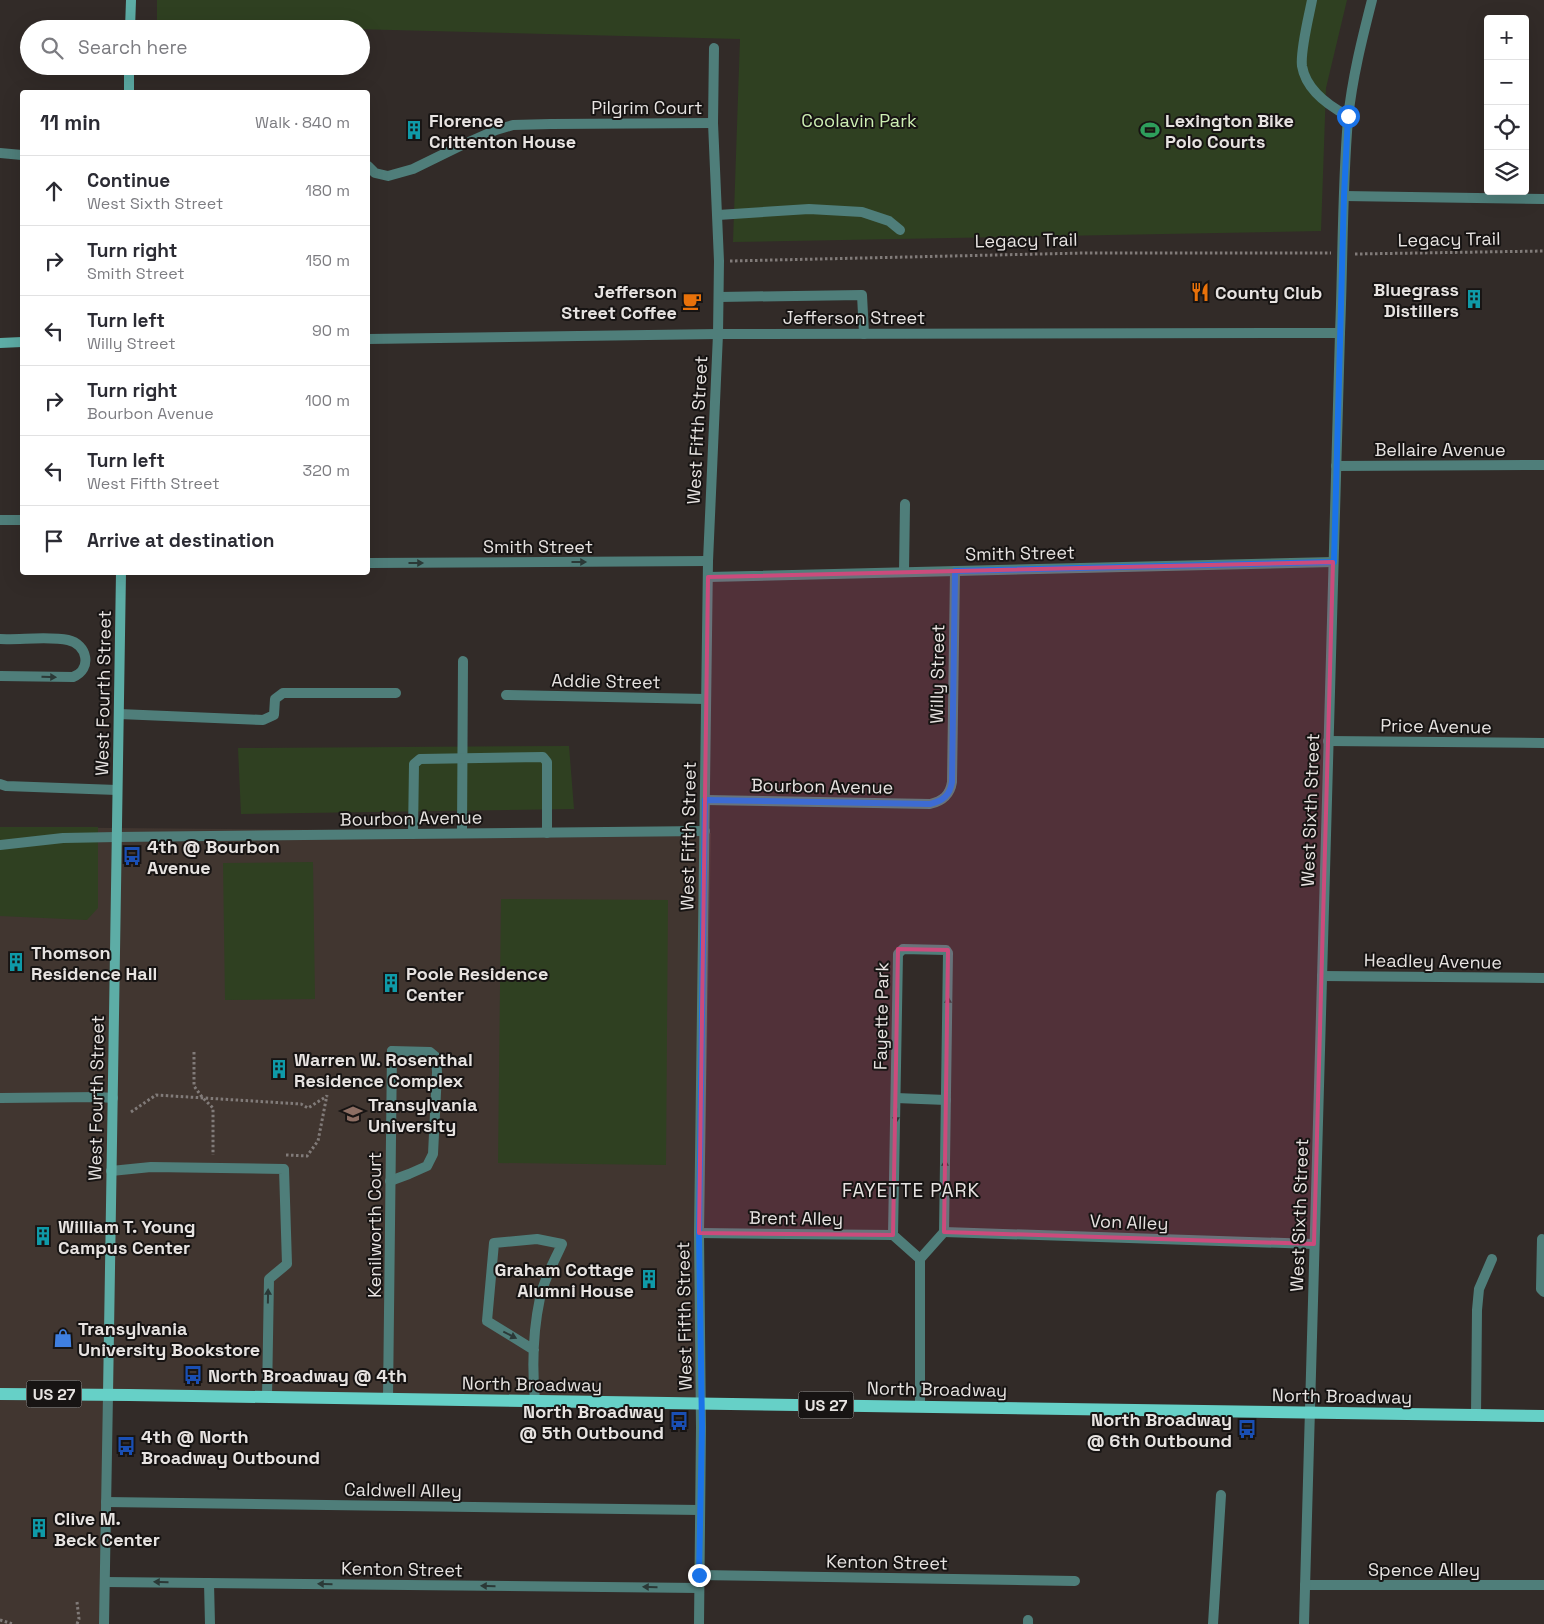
<!DOCTYPE html>
<meta charset="utf-8">
<style>
:root{--surface:#fff;--page:#f7f7f7;--text:#2b2b33;--muted:#7c7c81;--line:#e1e1e2}
body{margin:0;font-family:"Space Grotesk",sans-serif;background:var(--page);color:var(--text)}
.controls{position:absolute;right:15px;top:15px;display:grid;overflow:hidden;border-radius:5px;box-shadow:0 5px 20px #0002}
.controls button{width:45px;height:45px;display:grid;place-items:center;padding:0;border:0;border-bottom:1px solid var(--line);background:var(--surface);color:var(--text);font:25px sans-serif}
.stop{position:absolute;width:15px;height:15px;margin:-11px;border:4px solid #1a73e8;border-radius:50%;background:#fff}
.stop.end{background:#1a73e8;border-color:#fff;box-shadow:0 1px 5px #0008}
.list{margin:0;padding:0;list-style:none}
h2{display:flex;justify-content:space-between;align-items:center;height:65px;margin:0;padding:0 20px;font-size:21px}
h2 small{font-size:16px;font-weight:400;color:var(--muted)}
.list li{display:grid;grid-template-columns:32px 1fr auto;gap:15px;align-items:center;box-sizing:border-box;height:70px;padding:0 20px;border-top:1px solid var(--line)}
.list b{display:block;font-size:19px;white-space:nowrap}
.list p{margin:0;font-size:16px;white-space:nowrap;color:var(--muted)}
.list em{font-size:16px;font-style:normal;color:var(--muted)}
.icon{flex:none;width:28px;height:28px;fill:none;stroke:currentColor;stroke-width:2;stroke-linecap:round;stroke-linejoin:round}
.map{position:relative;flex:none;width:1544px;height:1624px;overflow:hidden}
.search{position:absolute;background:var(--surface);box-shadow:0 5px 20px #0002;left:20px;top:20px;width:350px;height:55px;display:flex;align-items:center;gap:12px;box-sizing:border-box;padding:0 18px;border-radius:28px;color:var(--muted);font-size:19px}
.panel{position:absolute;background:var(--surface);box-shadow:0 5px 20px #0002;left:20px;top:90px;width:350px;height:485px;border-radius:5px}
.map>svg:first-child{display:block}
</style>
<div class="map">
<svg width="1544" height="1624" viewBox="0 0 1544 1624">
<rect width="100%" height="100%" fill="#322b28"/>
<path fill="#413630" d="M0,827l711,6 -10,571 -591,-9 -5,229h-105z"/>
<g fill="#2f4021">
<path d="M157,0h1190l-21,88 -5,143 -588,11 7,-203 -583,-15z"/>
<path d="M569,746l5,63 -333,5 -3,-66z"/>
<path d="M0,827h98v81l-11,12 -87,-4z"/>
<path d="M313,862l2,137 -90,1 -2,-137z"/>
<path d="M501,899l167,1 -2,265 -168,-2z"/>
</g>
<g fill="none" stroke-linecap="round" stroke-linejoin="round">
<g stroke="#817b79" stroke-width="3" stroke-dasharray="2.5 2.5" stroke-linecap="butt">
<path d="M1355,254l189,-3"/>
<path d="M730,261l354,-8h247"/>
<path d="M194,1052v34l8,11 11,11v47"/>
<path d="M131,1112l25,-17 145,9 7,4 19,-12"/>
<path d="M286,1155l21,1 11,-15 9,-46"/>
<path d="M0,1620l13,4"/>
<path d="M77,1624l2,-5 -2,-17"/>
</g>
<g stroke="#4f7e7a" stroke-width="10">
<path d="M1312,0c-3,16 -12,51 -10,66 4,24 27,40 46,50"/>
<path d="M0,153l22,2"/>
<path d="M368,166l7,7 13,3 25,-7 49,-24 34,-15 17,-5 38,-1"/>
<path d="M1344,196l200,3"/>
<path d="M718,215l91,-6 53,3 27,9 11,9"/>
<path d="M719,297l143,-2 2,39"/>
<path d="M506,695l200,4"/>
<path d="M119,714l144,6 11,-5 1,-16 8,-6h113"/>
<path d="M462,833l1,-172"/>
<path d="M413,834l1,-70 6,-5 123,-2 4,5v71"/>
<path d="M0,845l63,-7 54,-1"/>
<path d="M0,1098l99,-1 14,1"/>
<path d="M111,1171l40,-4 133,2 3,95 -18,15 -2,118"/>
<path d="M390,1181l19,-7 18,-8 6,-12 4,-82 -1,-15 -6,-5 -38,-1"/>
<path d="M1542,1239l-1,50 3,3"/>
<path d="M534,1350l-47,-29 7,-78 43,-4 25,5c-7,16 -19,37 -22,54 -7,33 -8,69 -5,103"/>
<path d="M1476,1415l1,-105 2,-21 13,-30"/>
<path d="M106,1502l594,8"/>
<path d="M699,1575l376,6"/>
<path d="M209,1583l1,41"/>
<path d="M1305,1585h239"/>
<path d="M1213,1624l8,-129"/>
</g>
<g stroke="#4f7e7a" stroke-width="10">
<path d="M551,124l162,-1"/>
<path d="M1340,333c3,-71 2,-143 8,-214 4,-40 14,-80 24,-119"/>
<path d="M1336,466l208,-1"/>
<path d="M0,520h22"/>
<path d="M368,563l340,-2"/>
<path d="M904,572l1,-68"/>
<path d="M708,577l625,-15"/>
<path d="M0,639c19,1 50,-3 68,1 19,4 25,29 5,37l-73,-1"/>
<path d="M1328,741l216,2"/>
<path d="M0,784l6,2 111,4"/>
<path d="M705,800l225,4c13,-3 20,-9 22,-22l3,-211"/>
<path d="M117,837l588,-6"/>
<path d="M1322,976l222,2"/>
<path d="M896,1098l50,2"/>
<path d="M944,1232l370,12"/>
<path d="M699,1233l194,2"/>
<path d="M388,1399l4,-348"/>
<path d="M920,1407v-148l24,-27 4,-279 -2,-3 -43,-1 -5,5 -5,281 27,24"/>
<path d="M105,1582l594,6"/>
<path d="M1028,1620v4"/>
<path d="M699,1624l2,-197 -2,-194 9,-672 10,-227 1,-73 -6,-138 1,-75"/>
</g>
<g stroke="#4f7e7a" stroke-width="10">
<path d="M368,339l350,-5 622,-1 -36,1291"/>
<path d="M104,1624l4,-229"/>
</g>
<g stroke="#5dada6" stroke-width="10">
<path d="M130,29l1,-29"/>
<path d="M129,92v-26"/>
<path d="M0,343l22,-1"/>
<path d="M108,1395l13,-823"/>
</g>
<path stroke="#66d0c7" stroke-width="12" d="M0,1394l129,1 1415,21"/>
</g>
<defs><path id="oneway-solid" d="M-6-.8H1V-3.2L6.5 0L1 3.2V.8H-6Z" transform="scale(1.25)"/></defs>
<g fill="#2b3937">
<use href="#oneway-solid" transform="translate(579 562)"/>
<use href="#oneway-solid" transform="translate(416 563)"/>
<use href="#oneway-solid" transform="translate(49 677) rotate(1)"/>
<use href="#oneway-solid" transform="translate(948 1004) rotate(-89)"/>
<use href="#oneway-solid" transform="translate(896 1116) rotate(91)"/>
<use href="#oneway-solid" transform="translate(945 1167) rotate(-89)"/>
<use href="#oneway-solid" transform="translate(268 1296) rotate(-89)"/>
<use href="#oneway-solid" transform="translate(510 1335) rotate(27)"/>
<use href="#oneway-solid" transform="translate(161 1582) rotate(-179)"/>
<use href="#oneway-solid" transform="translate(325 1584) rotate(-179)"/>
<use href="#oneway-solid" transform="translate(488 1586) rotate(-179)"/>
<use href="#oneway-solid" transform="translate(650 1587) rotate(-179)"/>
</g>
<g fill="none" stroke-linecap="round" stroke-linejoin="round">
<path stroke="#1a73e8" stroke-width="6" d="M699,1575l3,-148 -3,-194 6,-433 225,4c13,-3 20,-9 22,-22l3,-211 379,-9 10,-366 4,-80"/>
</g>
<path fill="#cb4b7c" fill-opacity="0.2" stroke="#cb4b7c" stroke-width="4" stroke-linejoin="round" d="M1333,562l-19,682 -370,-12 4,-282 -50,-1 -5,286 -194,-2 9,-656z"/>
<defs>
<g id="building-bare" transform="scale(1.5)"><path d="M-4-6H4V6H1V3H-1V6H-4ZM-2.5-4.3h1.7v1.8h-1.7ZM.8-4.3h1.7v1.8H.8ZM-2.5-1h1.7V.8h-1.7ZM.8-1h1.7V.8H.8Z" fill="#0f9aa8" stroke="#171413" stroke-width="2.5" paint-order="stroke"/></g>
<g id="stadium-bare" transform="scale(1.5)"><path d="M0-5a6.5 5 0 1 0 0 10a6.5 5 0 1 0 0-10ZM-3.5-1.8h7v3.6h-7Z" fill="#2e9e5b" stroke="#171413" stroke-width="2.5" paint-order="stroke"/></g>
<g id="restaurant-bare" transform="scale(1.5)"><path d="M-5-6h1v4h1v-4h1v4h1v-4h1v5L-1.5 .5V6h-2V.5L-5-1ZM5-6V6H3V1.5H1.5Q1.5-4 5-6Z" fill="#e8710a" stroke="#171413" stroke-width="2.5" paint-order="stroke"/></g>
<g id="cafe-bare" transform="scale(1.5)"><path d="M-5.5-4.5H6V0H3Q3 3.5 0 3.5H-2.5Q-5.5 3.5-5.5 0ZM3-3.2v2h1.7v-2ZM-6 4.5H4V6H-6Z" fill="#e8710a" stroke="#171413" stroke-width="2.5" paint-order="stroke"/></g>
<g id="bus-bare" transform="scale(1.5)"><path d="M-5-6H5V4H4V6H2V4H-2V6H-4V4H-5ZM-3.5-4V0h7V-4ZM-3.5 1.2v1.5H-2V1.2ZM2 1.2v1.5H3.5V1.2Z" fill="#1a4fb4" stroke="#171413" stroke-width="2.5" paint-order="stroke"/></g>
<g id="university-bare" transform="scale(1.5)"><path d="M0-5L7-2L0 1L-7-2ZM-4 1L0 2.5L4 1V4Q0 6-4 4Z" fill="#8d6e63" stroke="#171413" stroke-width="2.5" paint-order="stroke"/></g>
<g id="shop-bare" transform="scale(1.5)"><path d="M-5-2.5h2.3a2.7 3.5 0 0 1 5.4 0H5L5.5 6h-11ZM-1.5-2.5h3a1.5 2.3 0 0 0-3 0Z" fill="#3f7fe0" stroke="#171413" stroke-width="2.5" paint-order="stroke"/></g>
</defs>
<g fill-rule="evenodd">
<use href="#building-bare" x="414" y="130"/>
<use href="#stadium-bare" x="1150" y="130"/>
<use href="#restaurant-bare" x="1200" y="292"/>
<use href="#building-bare" x="1474" y="299"/>
<use href="#cafe-bare" x="692" y="301"/>
<use href="#bus-bare" x="132" y="856"/>
<use href="#building-bare" x="16" y="962"/>
<use href="#building-bare" x="391" y="983"/>
<use href="#building-bare" x="279" y="1069"/>
<use href="#university-bare" x="353" y="1114"/>
<use href="#building-bare" x="43" y="1236"/>
<use href="#building-bare" x="649" y="1279"/>
<use href="#shop-bare" x="63" y="1338"/>
<use href="#bus-bare" x="193" y="1375"/>
<use href="#bus-bare" x="679" y="1421"/>
<use href="#bus-bare" x="1247" y="1429"/>
<use href="#bus-bare" x="126" y="1446"/>
<use href="#building-bare" x="39" y="1528"/>
</g>
<g text-anchor="middle" dominant-baseline="central" stroke-width="4" stroke-linejoin="round" paint-order="stroke">
<g fill="#171413" stroke="#a9a5a3" stroke-width="1">
<rect x="26.5" y="1380.5" width="55" height="27" rx="4"/>
<rect x="798.5" y="1391.5" width="55" height="27" rx="4"/>
</g>
<g font-size="16" font-weight="bold" fill="#e7e3e1">
<text x="54" y="1394">US 27</text>
<text x="826" y="1405">US 27</text>
</g>
<g font-size="18" fill="#e7e3e1" stroke="#171413">
<text x="647" y="107">Pilgrim Court</text>
<text transform="translate(1449 239) rotate(-1)">Legacy Trail</text>
<text transform="translate(1026 240) rotate(-1)">Legacy Trail</text>
<text x="854" y="317">Jefferson Street</text>
<text transform="translate(697 430) rotate(-87)">West Fifth Street</text>
<text x="1440" y="449">Bellaire Avenue</text>
<text x="538" y="546">Smith Street</text>
<text transform="translate(1020 553) rotate(-1)">Smith Street</text>
<text transform="translate(937 674) rotate(-89)">Willy Street</text>
<text transform="translate(606 681) rotate(1)">Addie Street</text>
<text transform="translate(103 693) rotate(-89)">West Fourth Street</text>
<text transform="translate(1436 726) rotate(1)">Price Avenue</text>
<text transform="translate(822 786) rotate(1)">Bourbon Avenue</text>
<text transform="translate(1310 810) rotate(-88)">West Sixth Street</text>
<text transform="translate(411 818) rotate(-1)">Bourbon Avenue</text>
<text transform="translate(688 836) rotate(-89)">West Fifth Street</text>
<text transform="translate(1433 961) rotate(1)">Headley Avenue</text>
<text transform="translate(881 1016) rotate(-89)">Fayette Park</text>
<text transform="translate(96 1098) rotate(-89)">West Fourth Street</text>
<text transform="translate(1299 1215) rotate(-88)">West Sixth Street</text>
<text transform="translate(796 1218) rotate(1)">Brent Alley</text>
<text transform="translate(1129 1222) rotate(2)">Von Alley</text>
<text transform="translate(374 1225) rotate(-90)">Kenilworth Court</text>
<text transform="translate(684 1316) rotate(-91)">West Fifth Street</text>
<text transform="translate(532 1384) rotate(1)">North Broadway</text>
<text transform="translate(937 1389) rotate(1)">North Broadway</text>
<text transform="translate(1342 1396) rotate(1)">North Broadway</text>
<text transform="translate(403 1490) rotate(1)">Caldwell Alley</text>
<text transform="translate(887 1562) rotate(1)">Kenton Street</text>
<text transform="translate(402 1569) rotate(1)">Kenton Street</text>
<text x="1424" y="1569">Spence Alley</text>
</g>
<g font-size="18" font-weight="bold" fill="#e7e3e1" stroke="#171413" text-anchor="start">
<text x="429" y="120">Florence<tspan x="429" dy="21">Crittenton House</tspan></text>
<text x="1165" y="120">Lexington Bike<tspan x="1165" dy="21">Polo Courts</tspan></text>
<text x="1459" y="289" text-anchor="end">Bluegrass<tspan x="1459" dy="21">Distillers</tspan></text>
<text x="677" y="291" text-anchor="end">Jefferson<tspan x="677" dy="21">Street Coffee</tspan></text>
<text x="1215" y="292">County Club</text>
<text x="147" y="846">4th @ Bourbon<tspan x="147" dy="21">Avenue</tspan></text>
<text x="31" y="952">Thomson<tspan x="31" dy="21">Residence Hall</tspan></text>
<text x="406" y="973">Poole Residence<tspan x="406" dy="21">Center</tspan></text>
<text x="294" y="1059">Warren W. Rosenthal<tspan x="294" dy="21">Residence Complex</tspan></text>
<text x="368" y="1104">Transylvania<tspan x="368" dy="21">University</tspan></text>
<text x="58" y="1226">William T. Young<tspan x="58" dy="21">Campus Center</tspan></text>
<text x="634" y="1269" text-anchor="end">Graham Cottage<tspan x="634" dy="21">Alumni House</tspan></text>
<text x="78" y="1328">Transylvania<tspan x="78" dy="21">University Bookstore</tspan></text>
<text x="208" y="1375">North Broadway @ 4th</text>
<text x="664" y="1411" text-anchor="end">North Broadway<tspan x="664" dy="21">@ 5th Outbound</tspan></text>
<text x="1232" y="1419" text-anchor="end">North Broadway<tspan x="1232" dy="21">@ 6th Outbound</tspan></text>
<text x="141" y="1436">4th @ North<tspan x="141" dy="21">Broadway Outbound</tspan></text>
<text x="54" y="1518">Clive M.<tspan x="54" dy="21">Beck Center</tspan></text>
</g>
<g font-size="18" fill="#cdefb3" stroke="#171413">
<text x="859" y="120">Coolavin Park</text>
</g>
<g font-size="19" letter-spacing="1" fill="#e7e3e1" stroke="#171413">
<text x="911" y="1190">FAYETTE PARK</text>
</g>
</g>
</svg>
<div class="controls">
<button>+</button>
<button>−</button>
<button><svg class="icon" aria-label="locate" viewBox="0 0 24 24"><circle cx="12" cy="12" r="6"/><path d="M12 2v4M12 18v4M2 12h4M18 12h4"/></svg></button>
<button><svg class="icon" aria-label="layers" viewBox="0 0 24 24"><path d="M12 4l9 5-9 5-9-5zM3 14l9 5 9-5"/></svg></button>
</div>
<div class="stop" style="left:1348px;top:116px"></div>
<div class="stop end" style="left:699px;top:1575px"></div>
<div class="search"><svg class="icon" aria-label="search" viewBox="0 0 24 24"><circle cx="10" cy="10" r="6"/><path d="M15 15l6 6"/></svg>Search here</div>
<section class="panel">
<h2>11 min<small>Walk · 840 m</small></h2>
<ul class="list">
<li><svg class="icon" aria-label="ahead" viewBox="0 0 24 24"><path d="M12 20V5M6 11l6-6 6 6"/></svg><div><b>Continue</b><p>West Sixth Street</p></div><em>180 m</em></li>
<li><svg class="icon" aria-label="right" viewBox="0 0 24 24"><path d="M7 20v-9h11M14 6l5 5-5 5"/></svg><div><b>Turn right</b><p>Smith Street</p></div><em>150 m</em></li>
<li><svg class="icon" aria-label="left" viewBox="0 0 24 24"><path d="M17 20v-9H6M10 6l-5 5 5 5"/></svg><div><b>Turn left</b><p>Willy Street</p></div><em>90 m</em></li>
<li><svg class="icon" aria-label="right" viewBox="0 0 24 24"><path d="M7 20v-9h11M14 6l5 5-5 5"/></svg><div><b>Turn right</b><p>Bourbon Avenue</p></div><em>100 m</em></li>
<li><svg class="icon" aria-label="left" viewBox="0 0 24 24"><path d="M17 20v-9H6M10 6l-5 5 5 5"/></svg><div><b>Turn left</b><p>West Fifth Street</p></div><em>320 m</em></li>
<li><svg class="icon" aria-label="arrive" viewBox="0 0 24 24"><path d="M6 21V4h12l-3 4 3 4H6"/></svg><div><b>Arrive at destination</b></div></li>
</ul>
</section>
</div>
